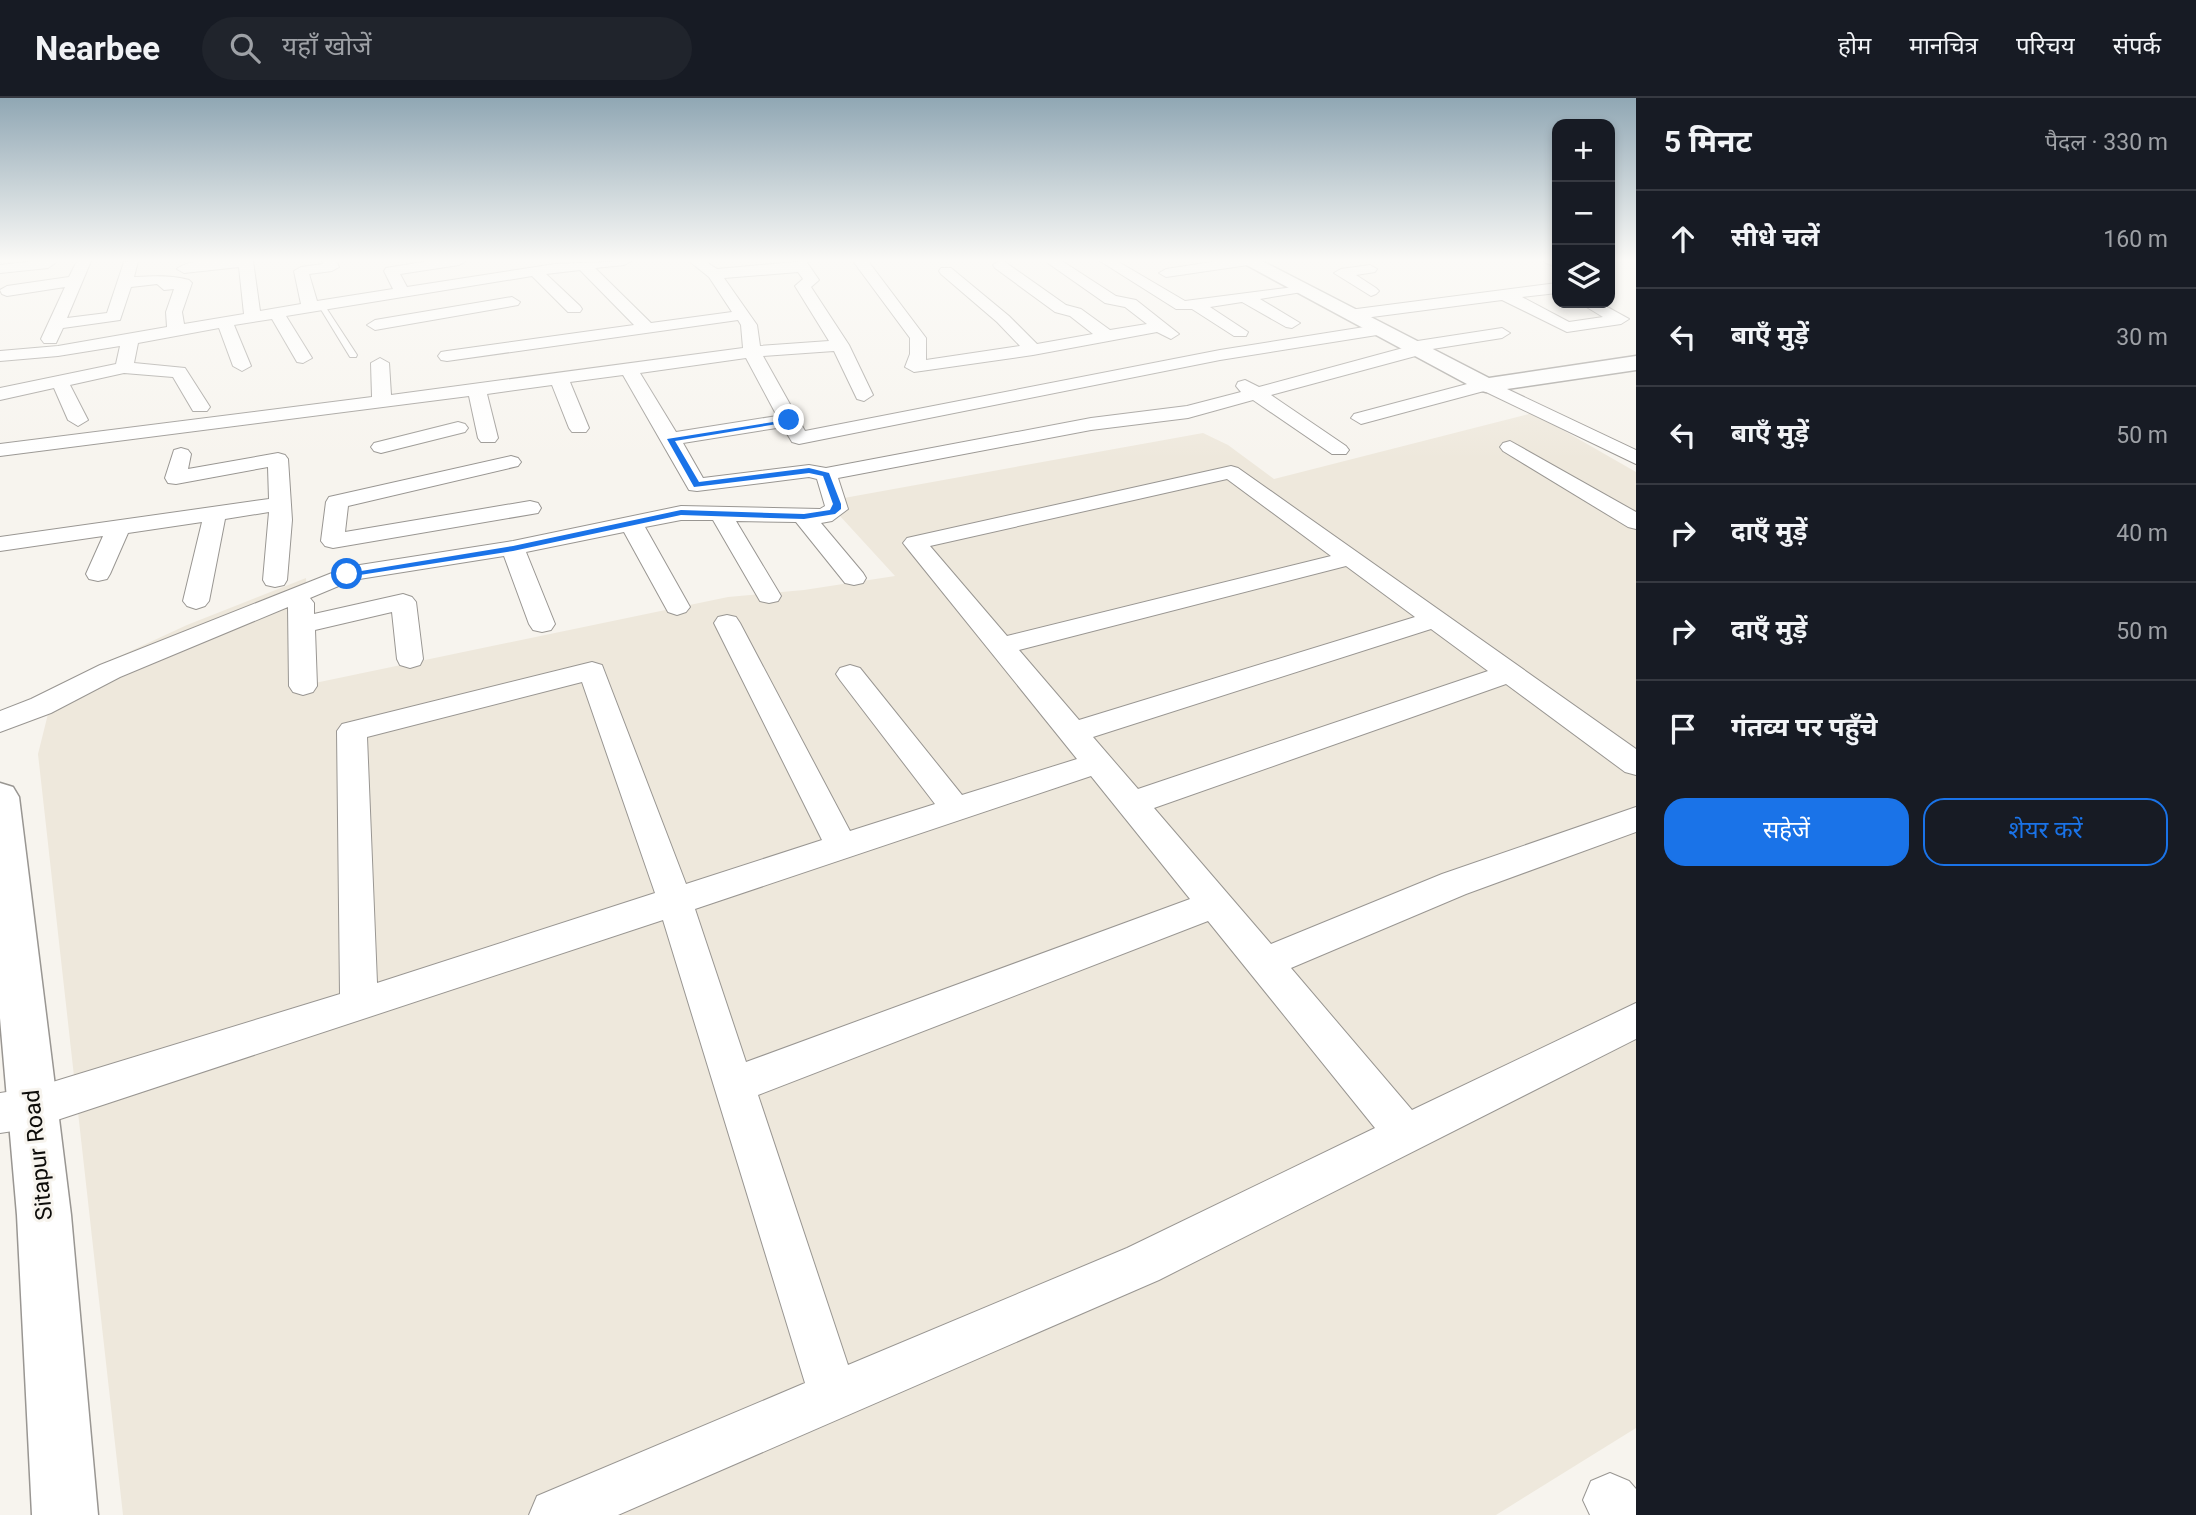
<!DOCTYPE html>
<html lang="hi">
<meta charset="utf-8">
<style>
:root{--surface:#171b24;--page:#20242c;--text:#f1f3f6;--muted:#9ea1a6;--line:#363941;--accent:#1a73e8}
body{margin:0;font-family:Roboto,"Noto Sans Devanagari",sans-serif;background:var(--page);color:var(--text)}
.controls{position:absolute;right:21px;top:21px;display:grid;overflow:hidden;border-radius:14px;box-shadow:0 4px 10px #0003}
.controls button{width:63px;height:63px;display:grid;place-items:center;padding:0;border:0;border-bottom:2px solid var(--line);background:var(--surface);color:var(--text);font:35px sans-serif}
.stop{position:absolute;width:21px;height:21px;margin:-16px;border:5px solid #1a73e8;border-radius:50%;background:#fff}
.stop.end{background:#1a73e8;border-color:#fff;box-shadow:0 2px 7px #0008}
.list{margin:0;padding:0;list-style:none}
h2{display:flex;justify-content:space-between;align-items:center;height:91px;margin:0;padding:0 28px;font-size:30px}
h2 small{font-size:23px;font-weight:400;color:var(--muted)}
.list li{display:grid;grid-template-columns:46px 1fr auto;gap:21px;align-items:center;box-sizing:border-box;height:98px;padding:0 28px;border-top:2px solid var(--line)}
.list b{display:block;font-size:26px;white-space:nowrap}
.list em{font-size:23px;font-style:normal;color:var(--muted)}
.actions{display:flex;gap:14px;padding:21px 28px}
.actions a{flex:1;padding:16px 0;border:2px solid var(--accent);border-radius:21px;text-align:center;font-size:24px;color:var(--accent)}
.actions .main{background:var(--accent);color:#fff}
.icon{flex:none;width:38px;height:38px;fill:none;stroke:currentColor;stroke-width:2;stroke-linecap:round;stroke-linejoin:round}
.map{position:relative;flex:none;width:1636px;height:1417px;overflow:hidden}
header{display:flex;align-items:center;gap:42px;box-sizing:border-box;height:98px;padding:0 35px;background:var(--surface);border-bottom:2px solid var(--line)}
header strong{font-size:33px}
nav{display:flex;gap:38px;margin-inline-start:auto;font-size:24px}
.search{width:490px;height:63px;background:var(--page);display:flex;align-items:center;gap:18px;box-sizing:border-box;padding:0 24px;border-radius:38px;color:var(--muted);font-size:26px}
main{display:flex}
aside{flex:1;background:var(--surface)}
.map>svg:first-child{display:block}
</style>
<header>
<strong>Nearbee</strong>
<div class="search"><svg class="icon" aria-label="search" viewBox="0 0 24 24"><circle cx="10" cy="10" r="6"/><path d="M15 15l6 6"/></svg>यहाँ खोजें</div>
<nav><a>होम</a><a>मानचित्र</a><a>परिचय</a><a>संपर्क</a></nav>
</header>
<main>
<div class="map">
<svg width="1636" height="1417" viewBox="0 0 1636 1417">
<rect width="100%" height="100%" fill="#f7f4ee"/>
<path fill="#eee8dc" d="M1533,315l103,59v956l-140,87h-1373l-85,-761 17,-68 132,-61 119,-47 4,106 418,-87 76,-7 91,-14 -55,-60 4,-18 359,-65 25,12 46,34z"/>
<g fill="none" stroke-linecap="round" stroke-linejoin="round">
<g stroke="#999692" stroke-width="2">
<path id="service" d="M317,205h6l34,52 -1,2h-6z"/>
</g>
<g stroke="#999692" stroke-width="2">
<g id="minor">
<path d="M35,163h23l-10,7 -48,5v-8z"/>
<path d="M77,163h14l-24,57 40,-5 17,-51 14,-1 -4,16c21,-1 37,-2 55,3l3,3 -10,29 2,12 60,-10 -5,-47 -55,6 -7,-4c13,-12 58,-8 76,-8l7,50 41,-7 -7,-33 7,-4 22,-3 -1,-3h14l3,6 -7,4 -23,3 8,27 76,-12 -9,-18 2,-3 43,-7h37l-7,4 -59,9 7,13 148,-23 76,-3 -7,4 -29,3 56,55 81,-11 -23,-35 -20,-16h16l12,8 89,-8 13,19 -8,7 38,58 24,50 -9,6 -7,-2 -23,-48 -71,5 42,75 415,-81 157,-25 8,5 -8,5 -157,25 -421,84 -7,-2 -9,-15 -100,16 20,35 106,-13 17,3 265,-50 96,-12 54,-14 -5,-6 2,-4 7,-2 14,7 144,-39 2,-5 6,-1 91,-14 8,5 -8,5 -76,12 -3,4 -152,41 75,51 3,4 -3,4h-14l-79,-54 -65,18 -97,12 -253,48 10,31 -16,12 -11,2 42,50 3,5 -3,5 -9,2 -9,-2 -49,-61 -60,-1 45,75 -3,5 -9,2 -9,-2 -47,-81h-32l-36,7 45,80 -4,5 -9,3 -9,-3 -44,-80 -98,20 29,72 -4,6 -9,2 -9,-2 -4,-6 -25,-68 -151,24 -43,18 4,5v11l89,-20 9,3 4,5 7,57 -3,6 -10,3 -10,-3 -3,-6 -5,-47 -77,18 2,56 -4,6 -10,3 -10,-3 -4,-6 -1,-79 -168,70 -69,36 -51,19v-21l31,-12 69,-34 247,-98 166,-26 168,-35 139,3 5,-3 -8,-27 -8,-2 -112,14 -8,-1 -66,-115 -53,7 19,46 -3,4h-14l-3,-4 -17,-43 -65,9 11,44 -3,4h-14l-3,-4 -9,-42 -469,60v-12l372,-47 -1,-34 9,-5 9,5 2,32 352,-47 -2,-23 -3,-5 -291,41 -6,-1 -3,-4 3,-4 6,-1 187,-26 -54,-55 -34,4 34,32 2,3 -2,3h-12l-36,-36 -246,40 26,42 -9,5 -6,-1 -25,-43 -38,6 17,41 -9,5 -9,-5 -14,-38 -81,15 -4,20 51,5 25,39 -3,4h-14l-20,-34 -49,-4 -54,12 18,35 -10,6 -10,-6 -14,-32 -54,12v-12l116,-24 4,-18 -62,10 -58,5v-10l58,-5 109,-19 -1,-15 8,-23 -10,1 -7,-6 -26,3 -11,33 -57,8 -7,15h-12l-3,-4 24,-52 -58,9 -5,-2 -2,-4 7,-4 62,-9zM798,174l5,7 -8,7 34,55 -69,5 -3,-21 -33,-47zM746,260l31,58 -101,16 -36,-59z"/>
<path d="M853,163h15l58,77v22l94,-14 -23,-24 -56,-48 -2,-3 2,-3h10l58,48 28,28 56,-10 -23,-18 -15,-4 -60,-44 -2,-3 6,-4 6,1 61,43 15,4 29,21 37,-6 -22,-17 -20,-4 -60,-42h17l54,35 20,4 43,34 -8,5 -14,-7 -124,23 -119,17 -9,-5 5,-13v-16z"/>
<path d="M1100,163h17l68,40 117,-15 3,3 -3,3 -42,7 40,24 -8,5 -6,-1 -44,-25 -32,5 38,25 -2,4h-12l-42,-27h-16z"/>
<path d="M1218,163h37l-7,4 -82,12 -7,-4 7,-4z"/>
<path d="M1543,163h14v7z"/>
<path d="M1370,167l7,4 -2,3 -19,3 20,13 3,3 -3,3 -5,2 -37,-23 7,-4z"/>
<path d="M1557,185v10l-35,4 47,25 34,-5 -23,-14h20l29,16 -8,5 -54,8 -65,-32 -153,20 -8,-5 8,-5z"/>
<path d="M512,199l8,5 -2,3 -143,25 -8,-5 8,-5z"/>
<path d="M1486,281l150,71v14l-152,-73 -123,33 -10,-6 3,-4z"/>
<path d="M458,324l7,2 3,4 -3,4 -84,21 -7,-2 -3,-4 3,-4z"/>
<path d="M1510,343l126,71v17l-8,-2 -125,-76 -3,-4 3,-4z"/>
<path d="M181,350l7,2 3,4 -3,15 90,-16 7,2 3,4 4,61 -5,60 -3,5 -9,2 -9,-2 -3,-5 6,-68 -44,7 -16,82 -4,5 -9,3 -9,-3 -4,-5 19,-79 -74,11 -18,41 -3,5 -9,2 -9,-2 -3,-5 17,-38 -103,15v-14l269,-38 -1,-32 -92,17 -8,-1 -3,-5 9,-28z"/>
<path d="M511,358l7,2 3,4 -3,4 -170,40 -3,26 185,-31 8,2 3,5 -3,5 -205,35 -8,-2 -4,-5 5,-39 3,-5z"/>
<path d="M1231,368l7,2 398,281v26l-11,-3 -119,-88 -352,124 117,136 171,-70 194,-67v25l-170,62 -175,74 121,142 224,-107v36l-477,241 -541,235h-89l8,-19 268,-113 -142,-463 -630,208 -33,5v-40l33,-5 307,-94 -3,-263 5,-7 250,-62 10,3 84,219 136,-44 -108,-217 4,-6 9,-2 9,2 4,6 110,208 85,-27 -95,-124 -4,-6 4,-6 10,-3 10,3 102,127 115,-36 -170,-211 -4,-5 4,-5zM1227,381l104,77 -324,80 -77,-90zM1346,468l69,51 -336,103 -60,-70zM1431,531l57,42 -350,118 -45,-52zM582,584l73,211 -278,90 -10,-246zM1091,678l99,123 -444,163 -51,-153zM1208,823l167,207 -248,120 -279,117 -90,-270z"/>
<path d="M1610,1375l19,8 7,8v26h-46l-7,-15 8,-19z"/>
</g>
</g>
<g stroke="#999692" stroke-width="3">
<path id="tertiary" d="M1239,163h23l227,117 147,-22v14l-150,22 -8,-2z"/>
</g>
<g stroke="#999692" stroke-width="3">
<path id="primary" d="M0,685l13,4 6,10 52,418 27,300h-66l-15,-300 -17,-197z"/>
</g>
<use href="#service" fill="#fff" fill-rule="evenodd"/>
<use href="#minor" fill="#fff" fill-rule="evenodd"/>
<use href="#tertiary" fill="#fff" fill-rule="evenodd"/>
<use href="#primary" fill="#fff" fill-rule="evenodd"/>
</g>
<linearGradient id="sky" x2="0" y2="1"><stop stop-color="#90a7b4"/><stop offset="0.45" stop-color="#fbfaf7"/><stop offset="1" stop-color="#fbfaf7" stop-opacity="0"/></linearGradient>
<rect width="1636" height="361" fill="url(#sky)"/>
<path fill="#1a73e8" d="M792,321l-3,3 -114,19 24,41 110,-14 20,5 12,31v5l-6,5 -31,5 -123,-4 -168,36 -166,26 -4,-3 170,-28 168,-36 123,4 26,-4 3,-6 -10,-28 -14,-3 -115,14 -27,-48z"/>
<g text-anchor="middle" dominant-baseline="central" stroke-width="6" stroke-linejoin="round" paint-order="stroke">
<g font-size="23" fill="#0d0c0a" stroke="#f7f4ee">
<text transform="translate(38 1057) rotate(-96)">Sitapur Road</text>
</g>
</g>
</svg>
<div class="controls">
<button>+</button>
<button>−</button>
<button><svg class="icon" aria-label="layers" viewBox="0 0 24 24"><path d="M12 4l9 5-9 5-9-5zM3 14l9 5 9-5"/></svg></button>
</div>
<div class="stop" style="left:347px;top:476px"></div>
<div class="stop end" style="left:789px;top:322px"></div>
</div>
<aside>
<h2>5 मिनट<small>पैदल · 330 m</small></h2>
<ul class="list">
<li><svg class="icon" aria-label="ahead" viewBox="0 0 24 24"><path d="M12 20V5M6 11l6-6 6 6"/></svg><div><b>सीधे चलें</b></div><em>160 m</em></li>
<li><svg class="icon" aria-label="left" viewBox="0 0 24 24"><path d="M17 20v-9H6M10 6l-5 5 5 5"/></svg><div><b>बाएँ मुड़ें</b></div><em>30 m</em></li>
<li><svg class="icon" aria-label="left" viewBox="0 0 24 24"><path d="M17 20v-9H6M10 6l-5 5 5 5"/></svg><div><b>बाएँ मुड़ें</b></div><em>50 m</em></li>
<li><svg class="icon" aria-label="right" viewBox="0 0 24 24"><path d="M7 20v-9h11M14 6l5 5-5 5"/></svg><div><b>दाएँ मुड़ें</b></div><em>40 m</em></li>
<li><svg class="icon" aria-label="right" viewBox="0 0 24 24"><path d="M7 20v-9h11M14 6l5 5-5 5"/></svg><div><b>दाएँ मुड़ें</b></div><em>50 m</em></li>
<li><svg class="icon" aria-label="arrive" viewBox="0 0 24 24"><path d="M6 21V4h12l-3 4 3 4H6"/></svg><div><b>गंतव्य पर पहुँचे</b></div></li>
</ul>
<div class="actions"><a class="main">सहेजें</a><a>शेयर करें</a></div>
</aside>
</main>
